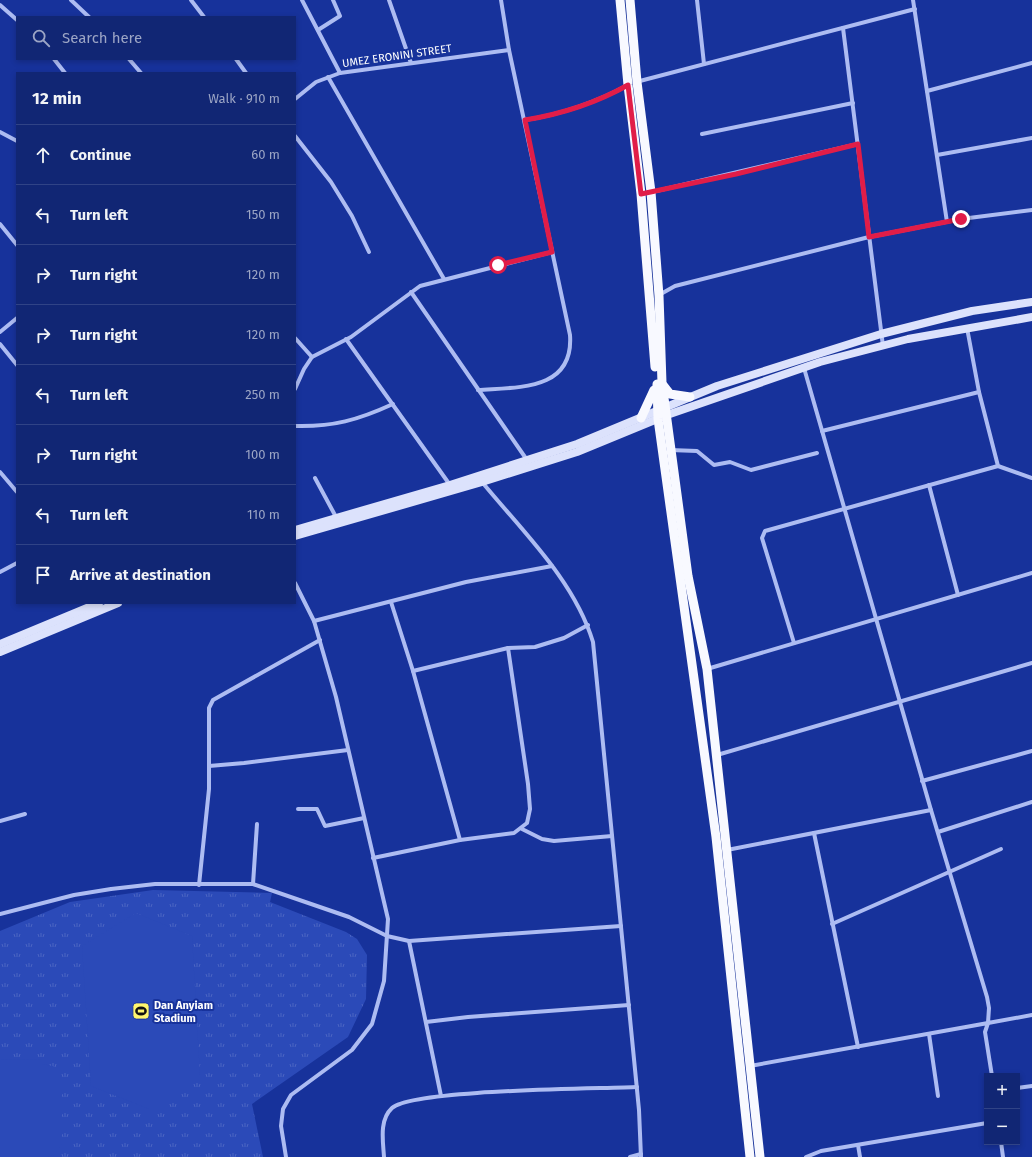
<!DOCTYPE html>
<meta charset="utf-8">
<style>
:root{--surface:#112674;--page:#1e327c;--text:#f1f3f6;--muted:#9ca5c5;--line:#304386}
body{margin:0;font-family:"Fira Sans",sans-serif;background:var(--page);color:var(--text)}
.controls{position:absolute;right:12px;bottom:12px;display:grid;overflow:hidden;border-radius:0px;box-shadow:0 2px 6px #0003}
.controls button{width:36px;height:36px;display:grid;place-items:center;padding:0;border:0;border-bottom:1px solid var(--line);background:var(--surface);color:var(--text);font:20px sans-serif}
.stop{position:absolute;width:12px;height:12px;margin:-9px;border:3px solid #e11d48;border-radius:50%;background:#fff}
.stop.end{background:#e11d48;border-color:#fff;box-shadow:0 1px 4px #0008}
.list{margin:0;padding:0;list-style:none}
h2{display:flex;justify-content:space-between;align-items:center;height:52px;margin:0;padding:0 16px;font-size:17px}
h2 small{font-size:13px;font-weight:400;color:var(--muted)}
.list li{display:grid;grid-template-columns:26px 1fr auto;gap:12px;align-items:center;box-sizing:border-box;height:60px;padding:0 16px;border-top:1px solid var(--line)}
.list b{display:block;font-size:15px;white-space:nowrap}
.list em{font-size:13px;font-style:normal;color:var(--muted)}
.icon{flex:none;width:22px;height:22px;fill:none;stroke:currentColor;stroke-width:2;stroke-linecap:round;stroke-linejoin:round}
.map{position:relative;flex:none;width:1032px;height:1157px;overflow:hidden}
.search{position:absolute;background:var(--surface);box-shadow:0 2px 6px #0003;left:16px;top:16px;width:280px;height:44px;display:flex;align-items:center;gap:10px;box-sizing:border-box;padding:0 14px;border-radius:0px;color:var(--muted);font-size:15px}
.panel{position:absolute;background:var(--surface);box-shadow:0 2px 6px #0003;left:16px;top:72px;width:280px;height:532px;border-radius:0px}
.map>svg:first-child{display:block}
</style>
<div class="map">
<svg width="1032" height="1157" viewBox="0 0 1032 1157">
<defs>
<pattern id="grass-tufts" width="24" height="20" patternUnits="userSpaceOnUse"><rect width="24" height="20" fill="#2b4ab8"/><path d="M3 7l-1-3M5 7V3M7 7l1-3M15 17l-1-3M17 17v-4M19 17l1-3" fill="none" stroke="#4b65c3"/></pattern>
</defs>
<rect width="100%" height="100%" fill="#17329b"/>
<path fill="url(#grass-tufts)" d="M153,890l119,3 -2,9 76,30 11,7 10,16 -1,44 -18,38 -96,67 11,53h-263v-226l70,-29z"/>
<g fill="#2b4ab8">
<path d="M136,913l56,23 8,139 -51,34 -58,-23 -9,-140z"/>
<path d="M42,1059v5l11,2 9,10v68l-8,11 -6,2h-48v-97z"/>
</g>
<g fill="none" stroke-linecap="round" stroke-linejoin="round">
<g stroke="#adbcf2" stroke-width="4">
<path d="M71,0l18,17"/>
<path d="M191,0l13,17"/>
<path d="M302,0l38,73"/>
<path d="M389,0l22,63"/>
<path d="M697,0l7,64"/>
<path d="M913,0l34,222"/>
<path d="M0,5l17,15"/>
<path d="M843,28l40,318"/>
<path d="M318,30l22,-14 -7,-16"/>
<path d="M54,59l11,14"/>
<path d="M129,59l12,14"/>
<path d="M236,59l10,14"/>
<path d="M328,77l116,202"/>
<path d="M636,82l279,-73"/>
<path d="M927,91l105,-28"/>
<path d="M295,99l21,-17 24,-9 169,-23"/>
<path d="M525,120c38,-6 70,-17 103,-35"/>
<path d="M0,132l17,9"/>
<path d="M702,134l151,-31"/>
<path d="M295,136l36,46 21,34 17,36"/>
<path d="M937,155l95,-17"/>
<path d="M652,192l206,-48"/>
<path d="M0,224l17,21"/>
<path d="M411,292l116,168"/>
<path d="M659,295l16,-9 194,-49 92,-18 71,-9"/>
<path d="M967,328l12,64 19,74 34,12"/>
<path d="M0,332l17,-14"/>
<path d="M295,338l17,19"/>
<path d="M346,339l104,146"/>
<path d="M0,344l17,21"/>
<path d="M804,368l127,442 56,187 2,11 -1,15 44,-8"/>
<path d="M295,389l9,-20 8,-12 39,-20 69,-51 132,-34"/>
<path d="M478,390c40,-3 96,1 92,-55l-61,-285 -8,-50"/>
<path d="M295,426c38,1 63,-6 98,-22"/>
<path d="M822,431l157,-39"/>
<path d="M670,450l27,1 17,14 16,-3 21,8 66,-17"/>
<path d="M0,472l17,20"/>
<path d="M315,478l21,39"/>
<path d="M482,482c41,50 92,98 111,160l46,468 2,47"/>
<path d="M929,485l29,110"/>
<path d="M0,572l17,-9"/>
<path d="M391,602l22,69 47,169"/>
<path d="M314,621l152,-39 86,-16"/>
<path d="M794,643l-32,-105 3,-7 233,-65"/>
<path d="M707,669l325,-96"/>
<path d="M413,671l95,-23 27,-1 29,-9 24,-13"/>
<path d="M717,755l315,-92"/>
<path d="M209,766l35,-3 104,-13"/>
<path d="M922,781l110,-30"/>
<path d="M298,809h19l8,17 39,-8"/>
<path d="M0,821l25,-7"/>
<path d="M522,829l20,10 12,2 58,-5"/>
<path d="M938,832l94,-30"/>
<path d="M814,833l44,214"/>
<path d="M727,850l204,-40"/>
<path d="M373,858l87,-18 54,-7 13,-10 3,-14 -2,-25 -20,-136"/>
<path d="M253,884l4,-60"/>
<path d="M199,885l10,-96v-81l4,-8 107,-60"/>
<path d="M0,914l74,-19 37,-6 44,-5h98l96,33 38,19 22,5 212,-15"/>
<path d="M832,924l169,-75"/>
<path d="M409,941l32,155"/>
<path d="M426,1022l42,-5 161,-12"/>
<path d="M929,1034l9,62"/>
<path d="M750,1066l238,-43 -3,9 7,44"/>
<path d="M1017,1088l15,-2"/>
<path d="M1001,1142l2,15"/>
<path d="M858,1145l2,12"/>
<path d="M286,1157l-5,-31 2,-17 8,-14 61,-45 20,-26 12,-43 4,-62 -52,-222 -22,-76 -19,-38"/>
<path d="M384,1157c-1,-16 -5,-37 8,-49 21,-19 207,-19 245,-21"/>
<path d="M630,1157l11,-3"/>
<path d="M806,1157l15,-6 166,-28"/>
</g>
<g stroke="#dce2fc" stroke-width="8">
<path d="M295,530l155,-45 127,-41 140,-58 164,-52 91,-23 60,-9"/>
<path d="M295,536l187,-54 95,-30 90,-37 153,-53 88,-23 124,-22"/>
<path d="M0,644l99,-41"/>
<path d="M0,652l118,-49"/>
</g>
<g stroke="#f8f9ff" stroke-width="9">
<path d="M620,0l8,85 13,109 14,173"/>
<path d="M630,0l7,82 14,110 8,104 3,87 26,193 19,93 53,488"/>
<path d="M657,384l1,35 58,418 34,320"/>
<path d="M663,385l7,9 20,3"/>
<path d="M641,418l13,-28"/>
</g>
</g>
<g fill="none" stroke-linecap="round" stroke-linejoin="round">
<path stroke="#e11d48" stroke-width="5" d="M498,265l54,-13 -27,-132c37,-6 71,-17 103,-35l13,109 95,-20 122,-30 11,93 92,-18"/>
</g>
<defs>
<g id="stadium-square" transform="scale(0.9)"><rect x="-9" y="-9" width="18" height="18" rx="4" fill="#fff66e" stroke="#17329b"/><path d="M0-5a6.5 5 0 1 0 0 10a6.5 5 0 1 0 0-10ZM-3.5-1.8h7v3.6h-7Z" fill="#111"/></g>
</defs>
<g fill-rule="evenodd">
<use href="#stadium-square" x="141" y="1011"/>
</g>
<g text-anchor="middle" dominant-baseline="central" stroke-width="4" stroke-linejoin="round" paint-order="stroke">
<g font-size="11" fill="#fff" stroke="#17329b">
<text transform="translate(397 56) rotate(-8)">UMEZ ERONINI STREET</text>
</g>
<g font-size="11" font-weight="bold" fill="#fff" stroke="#17329b" text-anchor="start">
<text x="154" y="1005">Dan Anyiam<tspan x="154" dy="13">Stadium</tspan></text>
</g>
</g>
</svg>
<div class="controls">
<button>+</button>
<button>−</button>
</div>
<div class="stop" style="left:498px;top:265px"></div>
<div class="stop end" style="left:961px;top:219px"></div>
<div class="search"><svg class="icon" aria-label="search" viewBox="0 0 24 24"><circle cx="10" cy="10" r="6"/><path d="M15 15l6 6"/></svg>Search here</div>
<section class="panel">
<h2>12 min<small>Walk · 910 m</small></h2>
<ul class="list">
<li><svg class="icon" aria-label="ahead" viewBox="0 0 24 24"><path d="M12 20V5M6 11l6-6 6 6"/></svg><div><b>Continue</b></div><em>60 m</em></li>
<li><svg class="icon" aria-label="left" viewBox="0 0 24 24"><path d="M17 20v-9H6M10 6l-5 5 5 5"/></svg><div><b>Turn left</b></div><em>150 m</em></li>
<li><svg class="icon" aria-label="right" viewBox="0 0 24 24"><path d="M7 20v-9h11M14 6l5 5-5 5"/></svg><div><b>Turn right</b></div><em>120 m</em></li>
<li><svg class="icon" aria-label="right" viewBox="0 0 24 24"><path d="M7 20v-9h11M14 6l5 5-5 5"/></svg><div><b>Turn right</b></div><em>120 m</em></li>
<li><svg class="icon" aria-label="left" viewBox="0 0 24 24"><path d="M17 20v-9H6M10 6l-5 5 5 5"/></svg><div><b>Turn left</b></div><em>250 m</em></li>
<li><svg class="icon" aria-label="right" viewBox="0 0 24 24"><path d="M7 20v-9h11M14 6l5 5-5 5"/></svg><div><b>Turn right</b></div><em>100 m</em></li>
<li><svg class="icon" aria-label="left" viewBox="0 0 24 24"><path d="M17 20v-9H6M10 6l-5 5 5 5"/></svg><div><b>Turn left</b></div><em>110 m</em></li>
<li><svg class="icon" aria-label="arrive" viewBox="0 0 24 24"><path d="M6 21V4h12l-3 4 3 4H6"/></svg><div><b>Arrive at destination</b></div></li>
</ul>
</section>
</div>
